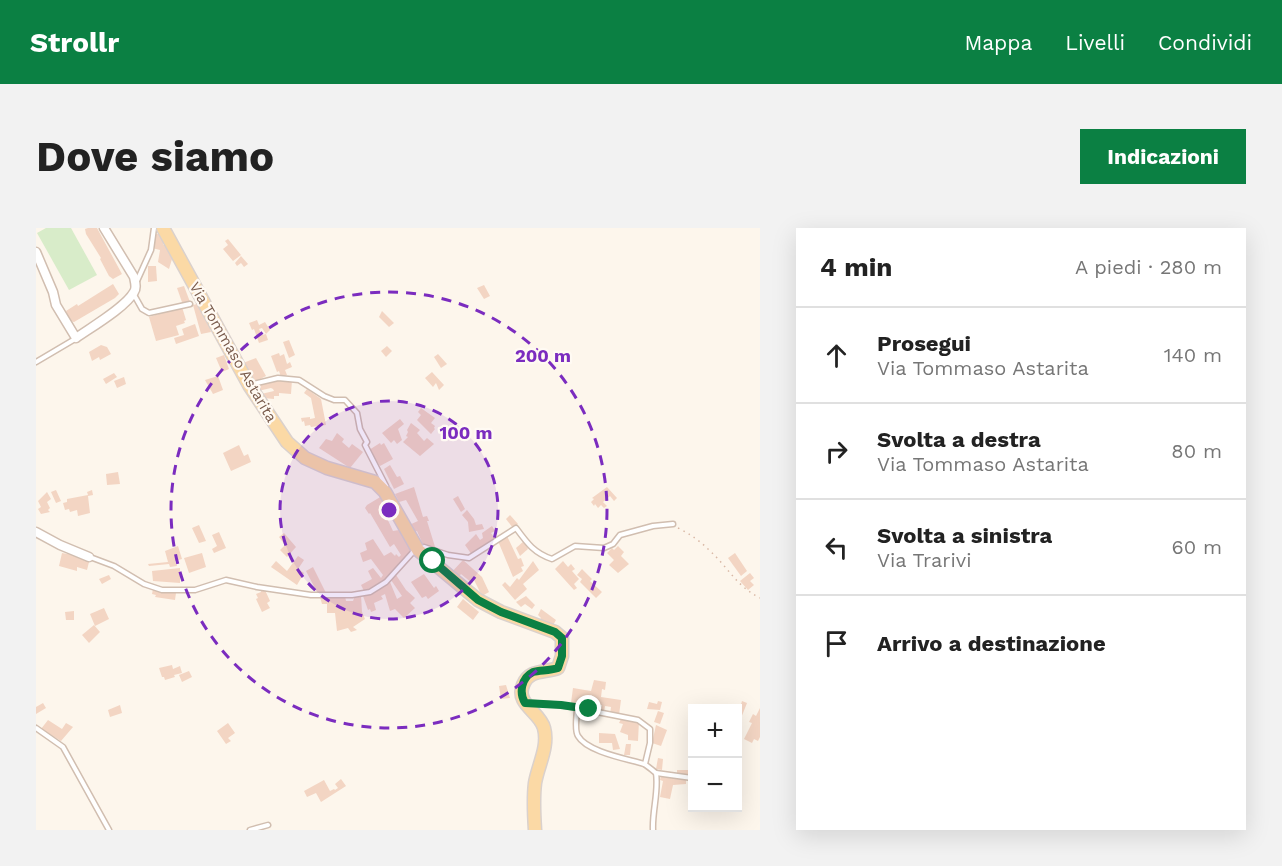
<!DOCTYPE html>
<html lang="it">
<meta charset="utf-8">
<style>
:root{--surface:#fff;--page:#f2f2f2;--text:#222;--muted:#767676;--line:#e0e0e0;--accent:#0b8043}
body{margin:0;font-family:"Work Sans",sans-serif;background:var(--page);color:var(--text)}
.controls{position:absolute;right:18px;bottom:18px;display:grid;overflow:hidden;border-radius:0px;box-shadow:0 6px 24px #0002}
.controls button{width:54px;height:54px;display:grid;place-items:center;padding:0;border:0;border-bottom:2px solid var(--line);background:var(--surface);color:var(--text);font:30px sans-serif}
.stop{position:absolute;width:18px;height:18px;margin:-14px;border:4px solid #0b8043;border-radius:50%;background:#fff}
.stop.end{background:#0b8043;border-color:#fff;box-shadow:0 2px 6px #0008}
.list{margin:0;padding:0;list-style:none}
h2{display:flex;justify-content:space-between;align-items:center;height:78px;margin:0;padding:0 24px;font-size:26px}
h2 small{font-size:20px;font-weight:400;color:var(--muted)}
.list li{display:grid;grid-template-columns:39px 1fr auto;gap:18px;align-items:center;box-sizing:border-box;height:96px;padding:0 24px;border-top:2px solid var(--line)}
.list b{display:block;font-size:22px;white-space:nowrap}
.list p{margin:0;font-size:20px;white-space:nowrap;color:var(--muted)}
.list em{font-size:20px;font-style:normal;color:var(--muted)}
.icon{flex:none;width:33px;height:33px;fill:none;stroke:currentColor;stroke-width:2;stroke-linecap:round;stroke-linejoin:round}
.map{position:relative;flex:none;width:724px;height:602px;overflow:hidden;border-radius:0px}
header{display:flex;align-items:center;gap:36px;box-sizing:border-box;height:84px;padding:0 30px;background:var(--accent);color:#fff}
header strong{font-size:28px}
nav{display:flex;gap:33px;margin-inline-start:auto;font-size:21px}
.intro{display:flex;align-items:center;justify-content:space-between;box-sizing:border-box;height:144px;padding:0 36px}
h1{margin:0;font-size:42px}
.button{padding:15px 27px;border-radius:0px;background:var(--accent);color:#fff;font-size:21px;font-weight:700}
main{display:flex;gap:36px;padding:0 36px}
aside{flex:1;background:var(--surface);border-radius:0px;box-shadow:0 6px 24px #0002}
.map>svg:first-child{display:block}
</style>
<header>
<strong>Strollr</strong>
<nav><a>Mappa</a><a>Livelli</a><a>Condividi</a></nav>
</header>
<div class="intro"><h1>Dove siamo</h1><a class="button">Indicazioni</a></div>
<main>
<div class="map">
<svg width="724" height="602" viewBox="0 0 724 602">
<rect width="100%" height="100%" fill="#fdf6ec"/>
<path fill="#d8ecc9" d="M10,0h25l26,47 -28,15 -32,-57z"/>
<g fill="#f3d5c3">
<path d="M52,0h9l25,46 -9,5 -4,-3 -9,-17 1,-1 -15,-24 -1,-5z"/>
<path d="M118,6h8l3,4 -2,7 2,-1 7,15 -3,10 -11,-7 2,-12 -8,-2z"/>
<path d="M192,11l13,16 -8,6 -10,-12 5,-4 -3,-4z"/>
<path d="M205,28l7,8 -4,3 -3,-4 -4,3 -2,-3z"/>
<path d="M112,38h8l1,15 -9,1z"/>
<path d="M77,56l6,10 -4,4 -41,24 -4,-1 -4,-10 11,-7 1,2z"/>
<path d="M448,57l6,11 -6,3 -7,-11z"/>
<path d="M148,58l6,16 -7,3 -6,-17z"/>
<path d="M165,75l4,5 6,24 -10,2 -8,-29z"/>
<path d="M146,79l4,13 -2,1 1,2 -9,3 3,9 -23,6 -7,-24z"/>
<path d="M346,83l12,12 -5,4 -10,-10z"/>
<path d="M221,92l2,5 6,-3 5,8 -4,4 -4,-6 -3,1 3,6 4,-1 2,6 -9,3 -5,-14 -2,1 -3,-7z"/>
<path d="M159,96l4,12 -23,8 -2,-6 10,-3 -2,-6z"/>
<path d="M253,112l6,15 -6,3 -6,-16z"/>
<path d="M65,117l6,2 4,7 -11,6 -1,-3 -7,4 -3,-9z"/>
<path d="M351,118l5,5 -6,6 -5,-6z"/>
<path d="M243,125l1,3 4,-2 3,10 3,-2 2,5 -7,3 2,5 -6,2 -2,-6 -2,1 -6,-16z"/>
<path d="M402,126l9,10 -6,4 -7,-11z"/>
<path d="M188,127l5,14 -7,3 -6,-14z"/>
<path d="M220,130l10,18 -11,6 -12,-19z"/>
<path d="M396,144l12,13 -5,5 -3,-7 -3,4 -8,-9z"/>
<path d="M78,145l3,4 -11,7 -3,-5z"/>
<path d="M182,148l5,14 -10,4 -8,-14z"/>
<path d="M88,149l2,7 -9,4 -3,-7z"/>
<path d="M242,150l14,2 -1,14 -12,-1v3h-5v3l-11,-1 -2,-4 13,-3 -1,-2 -2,-1 -13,3 -4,-6z"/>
<path d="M271,161l14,10 5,26 -15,2 -1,-2 -5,1 -1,-5 -2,1 -1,-4 9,-1v2l5,-1 -4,-20 -7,-5z"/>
<path d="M385,180l14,10 -4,5 4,3 -1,2 1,1 -4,5 -14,-14 4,-5 -3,-3z"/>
<path d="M364,191l4,5 -6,5 4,11 -5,4 -3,-4 -3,3 -9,-10z"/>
<path d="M375,195l9,7 -3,3 7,8 3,-3 7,6 -14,12 -17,-14 5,-5 -2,-1 2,-4 -1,-2z"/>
<path d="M301,205l7,6 -2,3 7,6 3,-4 11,8 -13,16 -31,-20 7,-9 6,2z"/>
<path d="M344,215l1,2 3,-2 9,16 -13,7 -11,-16z"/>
<path d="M203,217l5,11 4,-2 3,8 -20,9 -8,-18z"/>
<path d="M354,237l7,12 3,-1 4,8 -10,5 -10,-20z"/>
<path d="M82,244l2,12 -13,1 -1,-11z"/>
<path d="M378,259l9,30 4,-1 2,5h-2l9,29 -12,-3 -7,-16 -6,3 -4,-8 11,-5 -12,-21 -7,2 -4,-8z"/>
<path d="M571,259l10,11 -3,3 -4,-5 -7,6 4,4 -3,2 -3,-3 -3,3 -3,-4 -1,2 -3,-4 3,-3 -2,-1z"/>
<path d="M20,262l5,11 -5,2 -5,-11z"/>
<path d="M56,262l1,5 -5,1 2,17 -12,3 -1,-6 -7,2 -1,-3 -4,1 -2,-7 4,-1v-3l21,-4 -1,-3z"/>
<path d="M11,264l4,7 -4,3 3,6 -2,2 2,2 -9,2 -3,-5 3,-2 -3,-6z"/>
<path d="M346,268l8,15 -5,3 8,17 6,-1 13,22 -29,29 1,1 -19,11 -4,-8 11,-6 -4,-8 5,-3 8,10 2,-3 -12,-16 -8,3 -3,-9 7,-3 -2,-7 8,-4 11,17 7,-4 4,4 1,-2 3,3 2,-2 -7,-11 -4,3 -20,-34 -1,1 -4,-6 2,-3z"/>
<path d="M422,268l7,13 -4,3 -8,-13z"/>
<path d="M431,282l7,9 2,6 6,-1 2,5 -15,3 -1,-10 -6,-7z"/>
<path d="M474,287l8,9 -5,4 -7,-9z"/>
<path d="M163,297l7,16 -7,2 -7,-15z"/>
<path d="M456,298l3,5 -4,2 4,6 -23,16 -7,-10 11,-11 4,6 3,-2 -1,-5z"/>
<path d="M183,304l7,16 -12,5 -2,-4 5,-3 -5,-11z"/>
<path d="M248,305l12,14 -9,10 -7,-7 5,-5 -6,-8z"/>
<path d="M471,308l11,23 3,-1 3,8 -3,1 2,4 -10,6 -15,-36z"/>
<path d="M488,313l4,8 -8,7 -4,-8z"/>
<path d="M142,318l4,13 -7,2 2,5 -7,1 -1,-3 -20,2 -1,-2 20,-2 -3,-11z"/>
<path d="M582,318l6,6 -3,4 8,8 -11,9 -9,-8 5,-5 -7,-7 5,-5 2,2z"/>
<path d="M26,325l28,5 -3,12 -10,-3v4l-18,-5z"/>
<path d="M166,325l4,14 -17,6 -5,-15z"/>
<path d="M699,325l12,18 -6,5 -13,-18z"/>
<path d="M262,328l6,4 -6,9 6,4 -7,12 -26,-18 5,-6 11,10z"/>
<path d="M427,332l19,17 7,15 -7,4 -8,-16 -2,3 -11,-9 -3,4 -7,-5z"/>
<path d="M497,333l6,9 -16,14 4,5 -12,11 -13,-15 3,-3 5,5 7,-9 2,2z"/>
<path d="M527,333l5,6 3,-3 4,5 -3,2 7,8 -5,5 3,4 -3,2 -19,-21z"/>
<path d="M277,339l13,26 -8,1 -12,-23z"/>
<path d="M144,340v15l-27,-2 -1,-10z"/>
<path d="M546,341l10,10 -2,2 12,11 -6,6 -16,-16 2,-3 -5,-4z"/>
<path d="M714,345l4,5 -4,3 4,4 -6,5 -8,-9z"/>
<path d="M388,346l10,14 2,-2 3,5 -11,8 -2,-3 -4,2 -11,-16z"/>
<path d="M73,347l2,4 -9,5 -3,-5z"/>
<path d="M360,347l10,15 9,8 -5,5 5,5 -11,10 -9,-9 -5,2 -5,-17 -4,2 2,3 -9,4 2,7 -5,2 -1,-3 -2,1 -5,-14 27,-14 7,17 5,-3 -11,-16z"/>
<path d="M117,361l23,4 -1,7 -20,-3 1,-2 -4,-1z"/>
<path d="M225,362h4l5,11 -3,2 3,5 -8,4 -6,-13 2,-1 -2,-4 5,-2z"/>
<path d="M325,367l1,17 3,7 -12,8 4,3 -6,2 -3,-4 -11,3 -2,-18h-8v-9h-5l-2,-7 25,-1 1,5h7l2,-5z"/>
<path d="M490,368l9,9 -3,4 -7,-5 -4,3 -5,-5z"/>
<path d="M427,371l16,13 -6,8 -16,-13z"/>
<path d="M68,380l5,11 -14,7 -5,-12z"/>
<path d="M505,381l15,11 -4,7 -13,-6 2,-3 -3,-3z"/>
<path d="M38,383v9h-8l-1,-8z"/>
<path d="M58,397l6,7 -11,11 -7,-8z"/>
<path d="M136,437l1,4 7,-3 2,7 -8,2 1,2 -10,3 -1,-3h-2l-3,-9z"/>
<path d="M153,443l3,6 -10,5 -3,-7z"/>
<path d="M558,452l12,2 -1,8 -3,-1 -1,8 20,3 -2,15 -9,-1 1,-7 -6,-1 -1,6h-3l1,-7 -11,-1 1,-9h-2l-1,10 -18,-2 2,-15 18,3z"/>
<path d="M470,457l4,13 -9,1 -2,-13z"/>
<path d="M622,473l4,1 -2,8 -13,-1 2,-7 8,2z"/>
<path d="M706,473l5,2 -6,15 -3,-1v-2z"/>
<path d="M7,475l3,5 -10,6v-7z"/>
<path d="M84,477l2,8 -12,4 -2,-7z"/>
<path d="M724,480v29l-2,4 -4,-2 -2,4 -8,-4 8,-16 -3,-1 4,-8 3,2z"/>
<path d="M622,483l6,2 -4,11 -6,-2z"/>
<path d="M585,491l7,2h11l-1,20 -10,-1v-5l-8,-3 3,-8 -4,-1z"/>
<path d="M12,492l14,9 4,-6 7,4 -12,14 -20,-12z"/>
<path d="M192,495l7,10 -7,5 3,3 -5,3 -9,-13z"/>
<path d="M620,497l11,5 -6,16 -9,-3z"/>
<path d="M563,505l16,1 5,15 -7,1 -1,-7h-13z"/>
<path d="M590,516h5l-1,11h-6z"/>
<path d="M622,530l5,1 -1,11 -6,-1z"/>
<rect x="641" y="542" width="15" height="6"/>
<path d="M625,548l25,3v5l-13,1 -3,14 -10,-2 3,-16 -3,-1z"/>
<path d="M305,551l5,7 -25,16 -5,-9 -9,4 -3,-6 20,-11 6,11 4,-2 1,1 3,-2 -3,-4z"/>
</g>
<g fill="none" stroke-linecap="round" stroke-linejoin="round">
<g stroke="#d1beb0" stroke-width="7">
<g id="service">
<path d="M101,53l14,-31 3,-22"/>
<path d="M97,65l9,16 7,4 41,-9"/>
<path d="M0,134l39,-23"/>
<path d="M217,156l25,-6 21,2 25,16 10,4h11l12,13 3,16 7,13 -2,3 21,41"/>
<path d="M386,321l2,-2 24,8 21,3 47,-30c11,15 18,25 36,31l23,-13 29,2 9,-4 7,-9 33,-9 20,-2"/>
<path d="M54,329l24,9 30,18 18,6h33l31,-10 31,7 54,8h41l18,-3 16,-10 28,-31"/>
<path d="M493,475l32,2 16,3c0,8 -3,22 1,28 9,16 50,23 66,28 4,2 8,6 12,9 3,18 -4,38 -3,57"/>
<path d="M541,480l61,12 12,9v14l-5,21"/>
<path d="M0,500l27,19 46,83"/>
<path d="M620,545l36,5"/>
<path d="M214,602l18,-5"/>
</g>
</g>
<g stroke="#d1beb0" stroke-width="11">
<g id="minor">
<path d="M0,24l17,40 3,13 20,33c14,-10 50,-31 58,-46 3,-4 1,-10 0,-15l-30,-49"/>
<path d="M0,304l24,13 29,12"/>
</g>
</g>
<g stroke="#dad1cd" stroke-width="15">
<path id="primary" d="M127,0l86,157 38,57 18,16 22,10 48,14 10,10 33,58 60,50 23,12 54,20 7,6v18l-4,12c-13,5 -29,1 -35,17 -8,19 17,27 21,43 5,19 -6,37 -9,55 -2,16 -1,31 0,47"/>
</g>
<path stroke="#d9b8a5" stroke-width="1.5" stroke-dasharray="1.5 4.5" stroke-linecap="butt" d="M642,300c12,6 22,13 31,22 20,18 26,35 51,48"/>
<use href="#service" stroke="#fff" stroke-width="4"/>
<use href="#minor" stroke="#fff" stroke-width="8"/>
<use href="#primary" stroke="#fbd9a5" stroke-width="12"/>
</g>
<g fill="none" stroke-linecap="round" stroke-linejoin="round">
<path stroke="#0b8043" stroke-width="8" d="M397,333l45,39 23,12 54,20 7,6v18l-4,12c-9,3 -18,2 -25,4 -12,6 -14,21 -8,31l36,2 28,4"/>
</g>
<circle cx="353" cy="282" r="109" fill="#7b2cbf" fill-opacity=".12"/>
<g fill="none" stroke="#7b2cbf" stroke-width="3" stroke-dasharray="10 8">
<circle cx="353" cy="282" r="109"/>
<circle cx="353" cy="282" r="218"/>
</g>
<g text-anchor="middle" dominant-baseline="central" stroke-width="4.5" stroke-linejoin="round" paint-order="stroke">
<g font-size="15" fill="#7a5c4d" stroke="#fffaf3">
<text transform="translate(197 124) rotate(60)">Via Tommaso Astarita</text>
</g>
</g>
<circle cx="353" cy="282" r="9" fill="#7b2cbf" stroke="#fffaf3" stroke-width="3"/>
<g font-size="18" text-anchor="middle" font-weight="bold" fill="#7b2cbf" stroke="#fffaf3" stroke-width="4.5" stroke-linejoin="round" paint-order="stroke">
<text x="507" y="134">200 m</text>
<text x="430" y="211">100 m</text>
</g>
</svg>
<div class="controls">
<button>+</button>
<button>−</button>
</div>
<div class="stop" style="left:397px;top:333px"></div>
<div class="stop end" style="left:553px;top:481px"></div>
</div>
<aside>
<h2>4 min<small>A piedi · 280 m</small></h2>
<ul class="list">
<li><svg class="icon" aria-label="ahead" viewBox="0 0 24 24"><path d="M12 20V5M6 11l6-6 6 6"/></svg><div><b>Prosegui</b><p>Via Tommaso Astarita</p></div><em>140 m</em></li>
<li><svg class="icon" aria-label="right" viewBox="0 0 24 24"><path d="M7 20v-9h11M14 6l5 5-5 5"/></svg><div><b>Svolta a destra</b><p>Via Tommaso Astarita</p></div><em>80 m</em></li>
<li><svg class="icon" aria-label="left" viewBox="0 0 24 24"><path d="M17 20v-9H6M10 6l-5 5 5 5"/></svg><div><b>Svolta a sinistra</b><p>Via Trarivi</p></div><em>60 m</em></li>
<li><svg class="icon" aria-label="arrive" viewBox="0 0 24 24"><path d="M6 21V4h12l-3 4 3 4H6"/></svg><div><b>Arrivo a destinazione</b></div></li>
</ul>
</aside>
</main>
